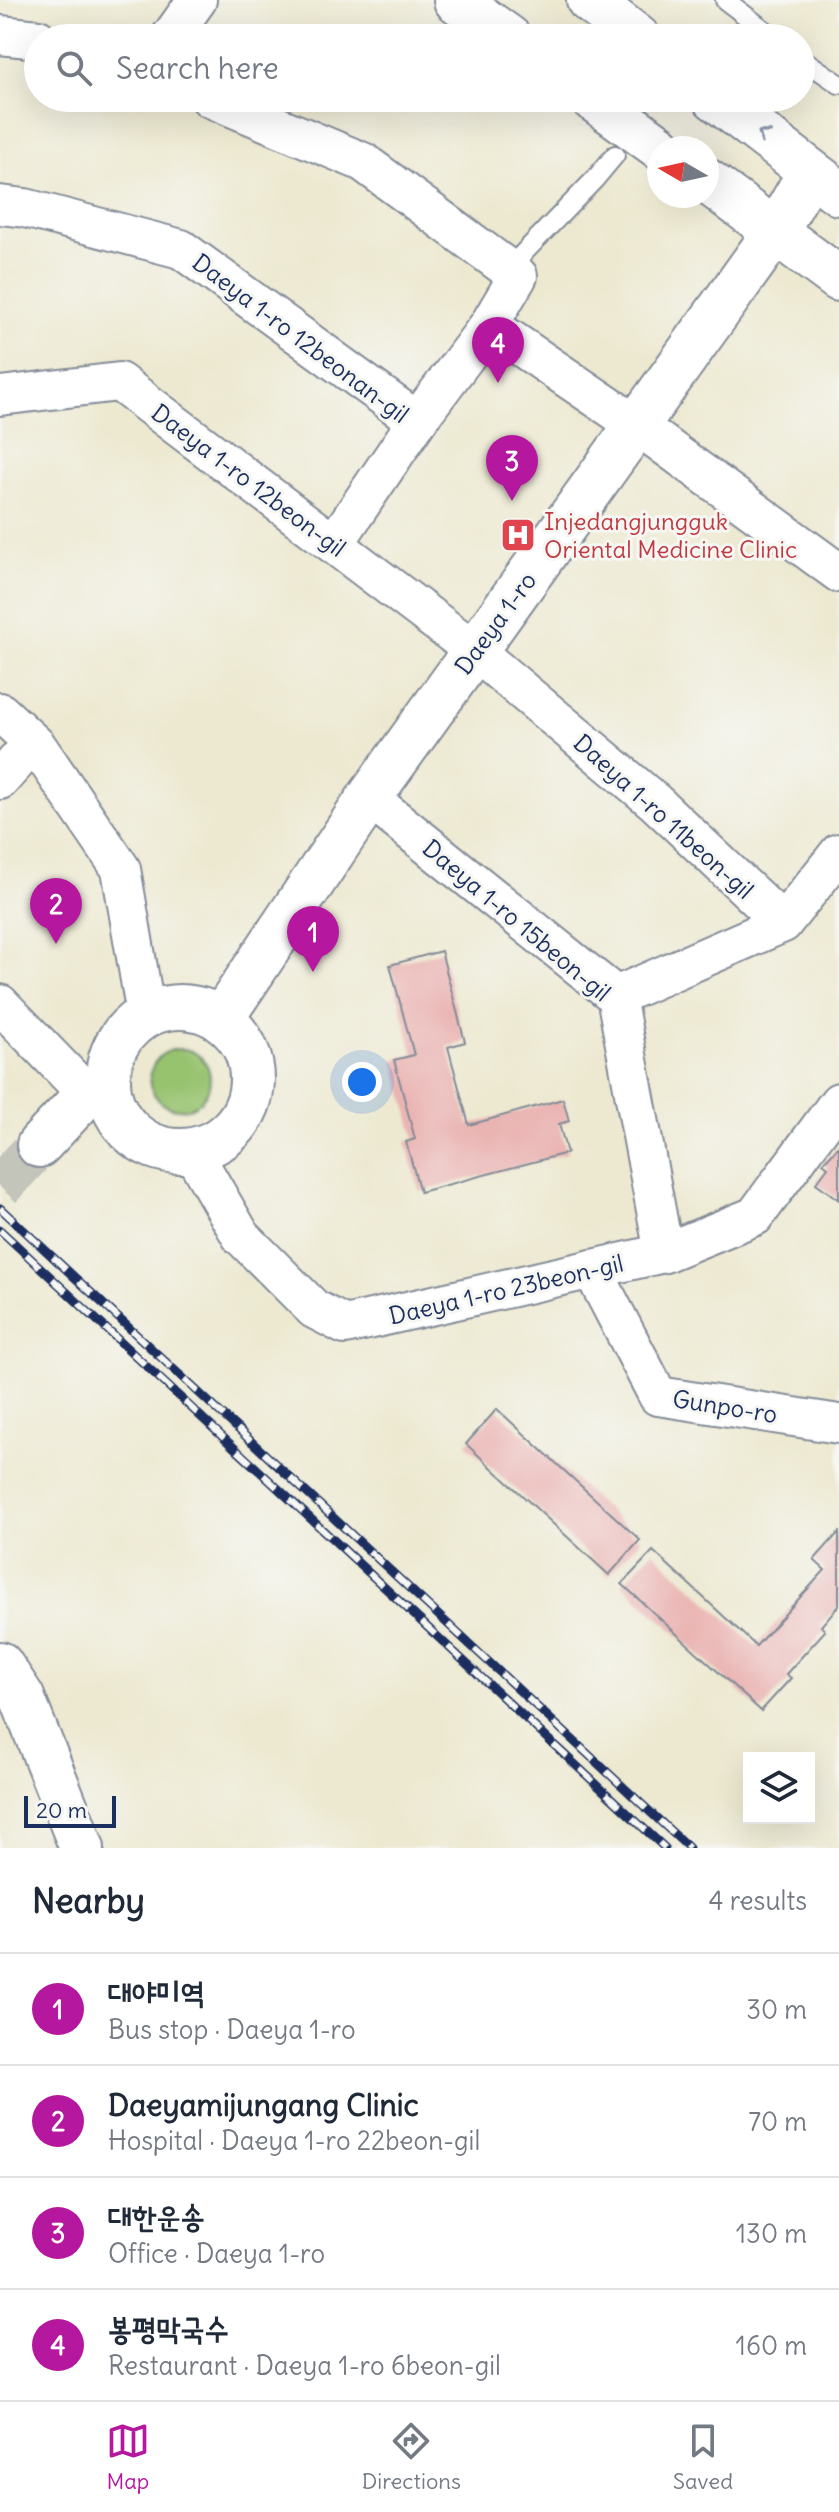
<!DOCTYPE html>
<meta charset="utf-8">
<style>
:root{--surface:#fff;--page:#f2f2f3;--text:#1f2937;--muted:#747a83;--line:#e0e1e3;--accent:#b5179e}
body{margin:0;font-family:Delius,"Poor Story",sans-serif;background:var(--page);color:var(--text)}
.controls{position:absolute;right:24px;bottom:24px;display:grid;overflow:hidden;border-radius:0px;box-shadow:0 8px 32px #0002}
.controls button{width:72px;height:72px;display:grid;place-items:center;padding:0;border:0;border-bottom:2px solid var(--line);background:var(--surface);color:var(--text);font:40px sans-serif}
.compass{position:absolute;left:647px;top:136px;width:72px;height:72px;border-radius:50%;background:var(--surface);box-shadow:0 8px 32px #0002;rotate:279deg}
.scale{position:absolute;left:24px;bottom:20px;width:92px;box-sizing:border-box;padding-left:8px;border:4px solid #1b2f5e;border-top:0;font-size:22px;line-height:28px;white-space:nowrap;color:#1b2f5e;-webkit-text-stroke:6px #f6f6f2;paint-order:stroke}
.you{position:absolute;left:362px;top:1082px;width:28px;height:28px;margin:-20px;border:6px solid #fff;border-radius:50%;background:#1a73e8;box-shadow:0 0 0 12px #1a73e833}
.badge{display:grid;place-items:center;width:52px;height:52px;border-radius:50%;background:var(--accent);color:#fff;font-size:26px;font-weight:700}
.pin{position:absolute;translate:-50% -66px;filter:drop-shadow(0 2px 4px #0008)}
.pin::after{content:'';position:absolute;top:42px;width:28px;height:24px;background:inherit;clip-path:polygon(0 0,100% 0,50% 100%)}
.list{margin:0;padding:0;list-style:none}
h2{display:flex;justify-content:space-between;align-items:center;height:104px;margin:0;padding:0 32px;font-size:34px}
h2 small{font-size:26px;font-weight:400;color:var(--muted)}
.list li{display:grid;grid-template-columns:52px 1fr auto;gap:24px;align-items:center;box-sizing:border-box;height:112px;padding:0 32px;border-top:2px solid var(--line)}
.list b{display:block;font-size:30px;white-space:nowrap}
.list p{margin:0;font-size:26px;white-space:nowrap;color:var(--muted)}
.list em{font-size:26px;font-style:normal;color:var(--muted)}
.icon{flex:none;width:44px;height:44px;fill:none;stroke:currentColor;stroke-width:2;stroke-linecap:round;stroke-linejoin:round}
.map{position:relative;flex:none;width:839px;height:1848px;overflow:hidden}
.search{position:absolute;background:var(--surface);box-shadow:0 8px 32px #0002;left:24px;right:24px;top:24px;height:88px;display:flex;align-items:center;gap:20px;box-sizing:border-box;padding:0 28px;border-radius:44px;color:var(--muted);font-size:30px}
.sheet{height:552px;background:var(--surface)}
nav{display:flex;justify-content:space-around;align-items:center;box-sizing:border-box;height:112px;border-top:2px solid var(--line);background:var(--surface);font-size:22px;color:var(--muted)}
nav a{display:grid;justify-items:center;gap:4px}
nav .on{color:var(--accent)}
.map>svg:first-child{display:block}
</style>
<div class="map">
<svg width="839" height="1848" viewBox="0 0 839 1848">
<rect width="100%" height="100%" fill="#f6f6f2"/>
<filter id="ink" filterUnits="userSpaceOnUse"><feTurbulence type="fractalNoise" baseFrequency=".0125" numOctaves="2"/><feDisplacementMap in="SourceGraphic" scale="16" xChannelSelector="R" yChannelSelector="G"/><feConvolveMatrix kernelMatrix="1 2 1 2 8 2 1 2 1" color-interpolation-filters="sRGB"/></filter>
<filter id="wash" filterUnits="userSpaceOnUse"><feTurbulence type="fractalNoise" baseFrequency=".006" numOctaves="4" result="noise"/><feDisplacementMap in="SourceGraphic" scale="32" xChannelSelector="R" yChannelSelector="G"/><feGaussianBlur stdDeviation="1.8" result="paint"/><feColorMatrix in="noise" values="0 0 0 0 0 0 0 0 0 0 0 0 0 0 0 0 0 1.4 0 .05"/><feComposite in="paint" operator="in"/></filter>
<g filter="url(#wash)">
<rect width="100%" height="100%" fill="#ede9d1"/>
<circle fill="#97c26e" stroke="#597866" stroke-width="2" cx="180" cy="1079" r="30"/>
<g id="blocks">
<g fill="#eab4b2">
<path d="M441,951l24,91 -17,5 21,78 94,-26 6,22 -10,3 8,29 -147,39 -14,-50 9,-3 -21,-79 20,-5 -24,-90z"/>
<path d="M839,1146v54l-23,-17 12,-16 -5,-4z"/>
<path d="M497,1409l143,131 -31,35 -143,-131z"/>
<path d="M839,1532v73l-18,21 4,5 -39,43 5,4 -30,33 -139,-127 31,-33 103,95 69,-76 -11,-10z"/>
</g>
</g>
</g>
<g filter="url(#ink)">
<use href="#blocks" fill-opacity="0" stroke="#848c98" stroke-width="2"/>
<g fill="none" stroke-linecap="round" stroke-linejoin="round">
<path stroke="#c3c4ba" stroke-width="44" stroke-dasharray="44 22" stroke-linecap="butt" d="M0,1187l39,-42"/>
<g stroke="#848c98" stroke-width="22">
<g id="lane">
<path d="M725,0l50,38"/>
<path d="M801,58l38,26"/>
<path d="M508,269l87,-90 20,-24"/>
</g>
</g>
<g stroke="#848c98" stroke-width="42">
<g id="street">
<path d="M0,35l38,4"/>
<path d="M170,38l27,-38"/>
<path d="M210,98l153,64 155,114 -29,49 149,101 201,147"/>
<path d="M0,205l25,3 156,41 236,172 -83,123"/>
<path d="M0,396l119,-14 356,269 180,151 128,121 56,-70"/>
<path d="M417,421l72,-96"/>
<path d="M0,712l37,34 84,123 25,146"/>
<path d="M0,780l33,-37"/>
<path d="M369,798l247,198 48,257"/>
<path d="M616,996l167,-73"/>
<path d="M0,1004l87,90"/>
<path d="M192,1151l49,85 73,73 31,16 319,-72 91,-37 84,-114"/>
<path d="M592,1269l66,127 181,28"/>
</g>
</g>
<g stroke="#848c98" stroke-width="48">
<g id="secondary">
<circle cx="180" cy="1079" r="72"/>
<path d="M221,1019l148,-221 407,-567 34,-59"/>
<path d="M39,1145l48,-51h22"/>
<path d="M0,1664l22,33 60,151"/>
</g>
</g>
<g stroke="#848c98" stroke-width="48">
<g id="primary">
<path d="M456,0l53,38"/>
<path d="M589,0l49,38"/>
<path d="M592,98l69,50"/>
<path d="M715,98l124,95"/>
<path d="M707,181l132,98"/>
</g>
</g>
<use href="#lane" stroke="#fff" stroke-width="18"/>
<use href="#street" stroke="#fff" stroke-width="38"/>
<use href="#secondary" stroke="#fff" stroke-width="44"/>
<use href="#primary" stroke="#fff" stroke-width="44"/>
<g stroke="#1b2f5e" stroke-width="9">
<g id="rail">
<path d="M0,1208l689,640"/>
<path d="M0,1230l665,618"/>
</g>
</g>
<use href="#rail" stroke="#f6f6f2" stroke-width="6" stroke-dasharray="18" stroke-linecap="butt"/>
</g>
<defs><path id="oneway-chevron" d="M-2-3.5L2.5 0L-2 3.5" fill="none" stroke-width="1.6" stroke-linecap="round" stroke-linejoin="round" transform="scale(2)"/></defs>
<use stroke="#8d97ae" href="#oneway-chevron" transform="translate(763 135) rotate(-142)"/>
</g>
<defs>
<g id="hospital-square" transform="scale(1.8)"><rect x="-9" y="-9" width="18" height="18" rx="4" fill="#e0444e" stroke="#f6f6f2"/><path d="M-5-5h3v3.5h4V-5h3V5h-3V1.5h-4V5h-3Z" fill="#fff"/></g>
</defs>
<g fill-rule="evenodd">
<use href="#hospital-square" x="518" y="535"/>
</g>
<g text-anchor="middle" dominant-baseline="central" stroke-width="6" stroke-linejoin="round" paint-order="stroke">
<g font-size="24" fill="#1b2f5e" stroke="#f6f6f2">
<text transform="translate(301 338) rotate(37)">Daeya 1-ro 12beonan-gil</text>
<text transform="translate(249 480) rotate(37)">Daeya 1-ro 12beon-gil</text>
<text transform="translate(495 623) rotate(-54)">Daeya 1-ro</text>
<text transform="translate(664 816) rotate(42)">Daeya 1-ro 11beon-gil</text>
<text transform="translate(517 920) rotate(40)">Daeya 1-ro 15beon-gil</text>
<text transform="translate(506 1289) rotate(-13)">Daeya 1-ro 23beon-gil</text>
<text transform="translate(725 1406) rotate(9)">Gunpo-ro</text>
</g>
<g font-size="24" fill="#be3a42" stroke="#f6f6f2" text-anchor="start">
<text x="544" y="521">Injedangjungguk<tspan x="544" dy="28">Oriental Medicine Clinic</tspan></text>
</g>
</g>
</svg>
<div class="controls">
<button><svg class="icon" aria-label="layers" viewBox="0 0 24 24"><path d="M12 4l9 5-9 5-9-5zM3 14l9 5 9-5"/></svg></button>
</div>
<svg class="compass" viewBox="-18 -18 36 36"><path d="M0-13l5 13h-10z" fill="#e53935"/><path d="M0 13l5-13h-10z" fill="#747a83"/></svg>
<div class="scale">20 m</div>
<div class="you"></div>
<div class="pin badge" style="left:313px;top:972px">1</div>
<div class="pin badge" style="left:56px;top:944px">2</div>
<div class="pin badge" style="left:512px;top:501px">3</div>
<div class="pin badge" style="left:498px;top:383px">4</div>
<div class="search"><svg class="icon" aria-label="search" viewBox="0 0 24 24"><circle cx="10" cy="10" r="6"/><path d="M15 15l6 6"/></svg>Search here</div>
</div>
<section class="sheet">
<h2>Nearby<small>4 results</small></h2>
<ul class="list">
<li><span class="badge">1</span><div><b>대야미역</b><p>Bus stop · Daeya 1-ro</p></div><em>30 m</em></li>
<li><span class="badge">2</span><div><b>Daeyamijungang Clinic</b><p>Hospital · Daeya 1-ro 22beon-gil</p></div><em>70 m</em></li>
<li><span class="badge">3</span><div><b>대한운송</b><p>Office · Daeya 1-ro</p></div><em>130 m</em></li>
<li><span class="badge">4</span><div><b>봉평막국수</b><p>Restaurant · Daeya 1-ro 6beon-gil</p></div><em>160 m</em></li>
</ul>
</section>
<nav>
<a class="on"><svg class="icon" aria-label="map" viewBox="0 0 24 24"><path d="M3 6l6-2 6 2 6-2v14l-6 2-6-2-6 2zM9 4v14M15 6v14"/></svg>Map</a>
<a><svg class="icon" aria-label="directions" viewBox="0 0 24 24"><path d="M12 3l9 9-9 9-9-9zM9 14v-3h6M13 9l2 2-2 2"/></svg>Directions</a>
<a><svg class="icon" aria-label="saved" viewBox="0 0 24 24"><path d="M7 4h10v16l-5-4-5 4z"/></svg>Saved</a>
</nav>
